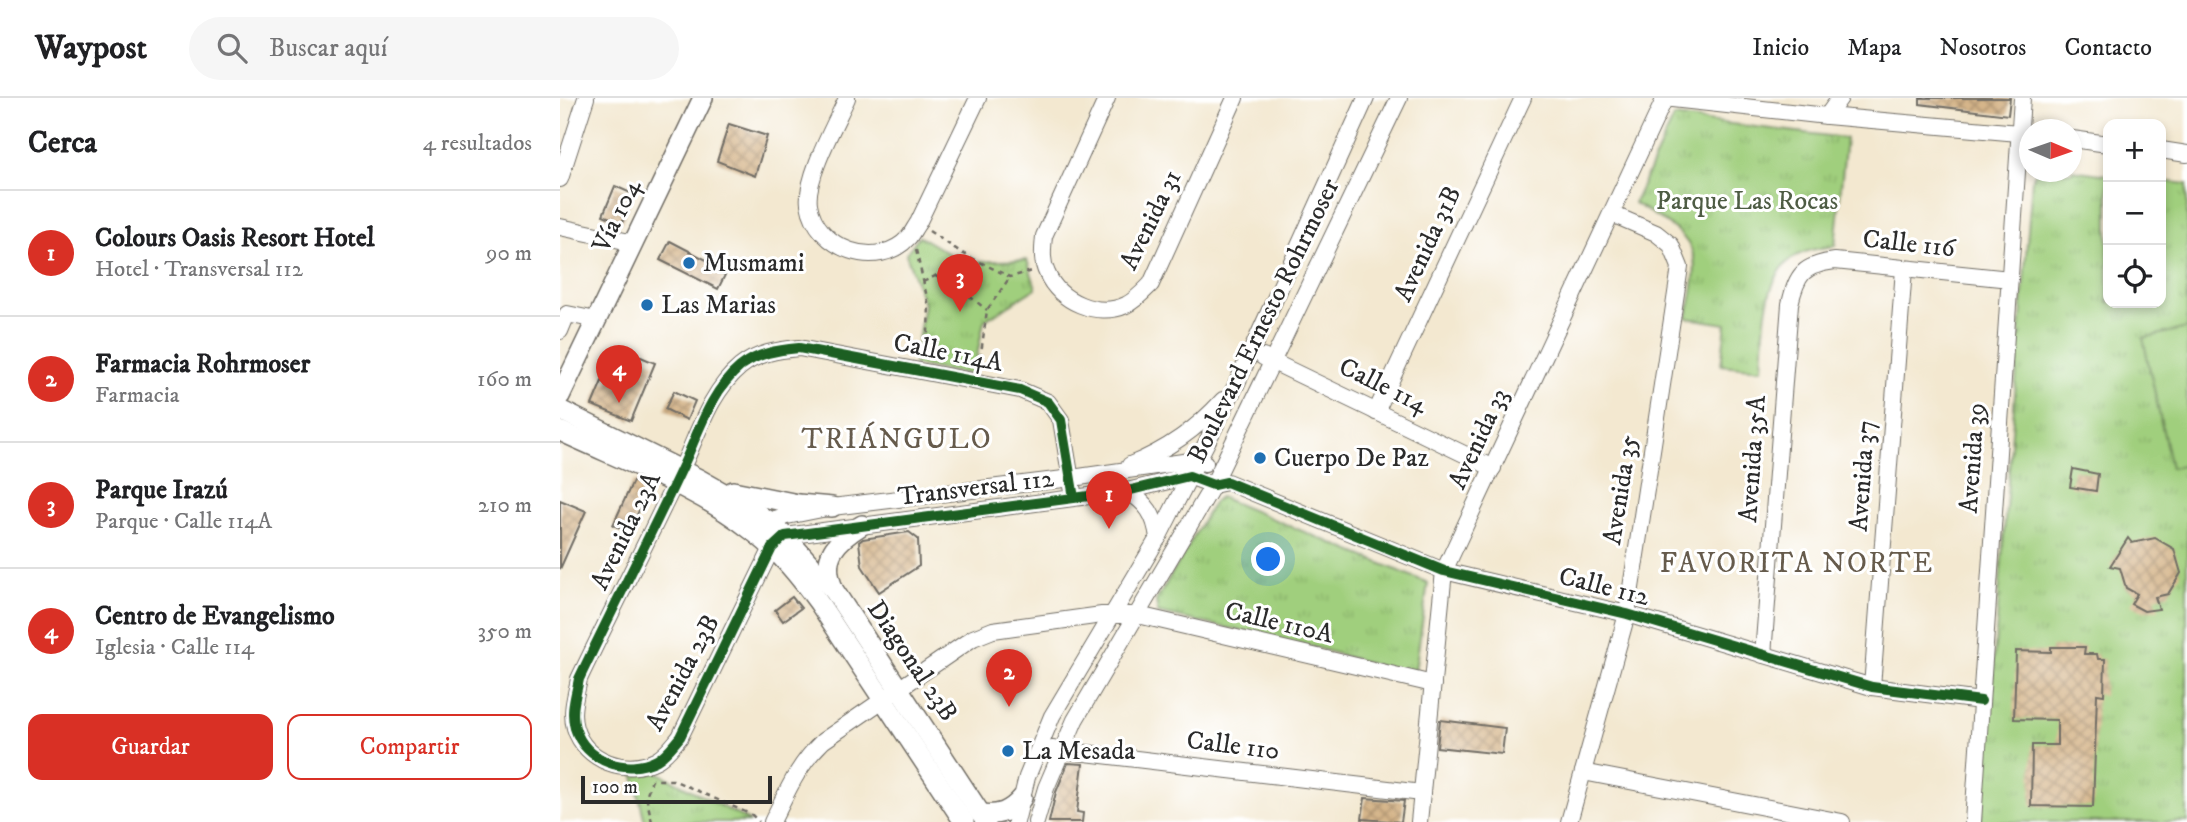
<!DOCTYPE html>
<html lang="es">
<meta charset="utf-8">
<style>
:root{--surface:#fff;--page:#f6f6f6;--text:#202124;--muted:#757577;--line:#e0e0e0;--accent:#d93025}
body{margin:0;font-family:"IM FELL DW Pica",serif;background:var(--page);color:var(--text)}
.controls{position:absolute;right:21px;top:21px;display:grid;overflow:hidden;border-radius:14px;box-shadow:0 4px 10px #0003}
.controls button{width:63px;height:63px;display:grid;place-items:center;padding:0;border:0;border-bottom:2px solid var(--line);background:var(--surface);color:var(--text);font:35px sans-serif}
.compass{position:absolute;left:1459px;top:21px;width:63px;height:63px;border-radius:50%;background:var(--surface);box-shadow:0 4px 10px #0003;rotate:92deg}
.scale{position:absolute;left:21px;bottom:18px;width:191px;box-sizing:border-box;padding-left:7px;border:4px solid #2b2b2b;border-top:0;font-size:19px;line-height:24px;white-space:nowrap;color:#2b2b2b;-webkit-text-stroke:5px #fff;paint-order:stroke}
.you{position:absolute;left:709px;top:462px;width:24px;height:24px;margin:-18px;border:5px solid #fff;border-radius:50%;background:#1a73e8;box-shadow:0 0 0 10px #1a73e833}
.badge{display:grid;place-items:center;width:46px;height:46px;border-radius:50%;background:var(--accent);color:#fff;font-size:23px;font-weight:700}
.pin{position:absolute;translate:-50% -58px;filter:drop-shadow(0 2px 4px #0008)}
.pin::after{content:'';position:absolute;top:37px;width:24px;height:21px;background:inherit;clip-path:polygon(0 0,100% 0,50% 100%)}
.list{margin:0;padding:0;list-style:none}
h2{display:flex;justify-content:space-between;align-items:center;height:91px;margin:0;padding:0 28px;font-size:30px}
h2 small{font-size:23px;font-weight:400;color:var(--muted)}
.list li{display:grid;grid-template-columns:46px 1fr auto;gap:21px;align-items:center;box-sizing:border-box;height:126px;padding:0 28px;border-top:2px solid var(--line)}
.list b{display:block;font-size:26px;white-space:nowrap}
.list p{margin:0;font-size:23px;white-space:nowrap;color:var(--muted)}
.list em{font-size:23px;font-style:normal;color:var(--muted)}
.actions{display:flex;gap:14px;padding:21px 28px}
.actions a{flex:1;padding:16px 0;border:2px solid var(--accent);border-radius:14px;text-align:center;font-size:24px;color:var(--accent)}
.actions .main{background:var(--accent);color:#fff}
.icon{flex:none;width:38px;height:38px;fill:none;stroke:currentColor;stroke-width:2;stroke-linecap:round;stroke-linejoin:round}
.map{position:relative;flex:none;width:1627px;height:724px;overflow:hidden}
header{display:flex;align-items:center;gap:42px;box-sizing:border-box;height:98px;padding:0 35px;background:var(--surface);border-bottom:2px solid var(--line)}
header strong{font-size:33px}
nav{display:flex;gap:38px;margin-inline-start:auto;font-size:24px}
.search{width:490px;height:63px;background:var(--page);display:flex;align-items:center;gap:18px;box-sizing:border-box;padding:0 24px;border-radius:38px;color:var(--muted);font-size:26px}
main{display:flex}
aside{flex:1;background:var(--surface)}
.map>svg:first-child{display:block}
</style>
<header>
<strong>Waypost</strong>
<div class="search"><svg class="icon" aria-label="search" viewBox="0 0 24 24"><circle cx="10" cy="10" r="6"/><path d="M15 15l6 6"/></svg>Buscar aquí</div>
<nav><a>Inicio</a><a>Mapa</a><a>Nosotros</a><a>Contacto</a></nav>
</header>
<main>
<aside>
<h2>Cerca<small>4 resultados</small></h2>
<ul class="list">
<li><span class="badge">1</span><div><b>Colours Oasis Resort Hotel</b><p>Hotel · Transversal 112</p></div><em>90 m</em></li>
<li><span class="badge">2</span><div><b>Farmacia Rohrmoser</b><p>Farmacia</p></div><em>160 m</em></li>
<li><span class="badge">3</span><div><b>Parque Irazú</b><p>Parque · Calle 114A</p></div><em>210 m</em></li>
<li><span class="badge">4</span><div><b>Centro de Evangelismo</b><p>Iglesia · Calle 114</p></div><em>350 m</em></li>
</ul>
<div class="actions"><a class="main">Guardar</a><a>Compartir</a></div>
</aside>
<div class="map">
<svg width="1627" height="724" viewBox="0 0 1627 724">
<defs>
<pattern id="grass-tufts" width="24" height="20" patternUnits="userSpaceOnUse" patternTransform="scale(1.75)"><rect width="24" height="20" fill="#a0cf7d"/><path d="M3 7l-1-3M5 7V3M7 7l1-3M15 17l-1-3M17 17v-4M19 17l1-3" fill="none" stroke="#8ab26c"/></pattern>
<pattern id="building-cross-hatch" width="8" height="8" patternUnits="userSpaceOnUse" patternTransform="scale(1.75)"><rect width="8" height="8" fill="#d5b58a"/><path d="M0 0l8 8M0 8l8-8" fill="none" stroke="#ad9371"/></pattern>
</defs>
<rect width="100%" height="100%" fill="#fff"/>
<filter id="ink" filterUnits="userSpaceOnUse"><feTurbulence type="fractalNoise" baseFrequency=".0143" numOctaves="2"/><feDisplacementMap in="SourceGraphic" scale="14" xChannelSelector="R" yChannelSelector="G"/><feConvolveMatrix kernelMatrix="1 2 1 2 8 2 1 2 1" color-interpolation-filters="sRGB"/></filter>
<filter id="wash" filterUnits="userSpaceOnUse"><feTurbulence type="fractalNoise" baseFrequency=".00686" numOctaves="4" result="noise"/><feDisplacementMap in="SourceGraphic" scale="28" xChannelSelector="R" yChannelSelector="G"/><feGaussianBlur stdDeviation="1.57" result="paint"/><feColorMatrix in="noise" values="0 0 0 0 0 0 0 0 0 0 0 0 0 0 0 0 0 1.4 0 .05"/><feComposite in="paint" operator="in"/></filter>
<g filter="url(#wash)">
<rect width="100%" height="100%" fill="#f3e8d0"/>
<g fill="url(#grass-tufts)" stroke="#667d54" stroke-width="2">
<path d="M1114,19l172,21 -11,108c-15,2 -33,4 -46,15 -27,23 -25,75 -27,108l-41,-4 5,-41 -39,-6c3,-18 10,-42 7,-60 -5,-27 -40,-42 -60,-55z"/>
<path d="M1512,72l36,5v128h53v-122l26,3v638h-206l51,-642 4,-8h36z"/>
<path d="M359,138l44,26 64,-2 9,28 -52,33 -11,54 -59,-10 10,-61 -18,-50z"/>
<path d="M660,399l208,86 -13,88 -5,4 -103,-30 -149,-32 -2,-12 58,-99z"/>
<path d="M95,672v1l96,51h-106l-11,-46z"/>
</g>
<path fill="#a0cf7d" stroke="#667d54" stroke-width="2" d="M1627,230v137l-16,3 -28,-130z"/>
<g id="blocks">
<g fill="url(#building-cross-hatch)">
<path d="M1360,0h90l-2,17 -88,-11z"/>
<path d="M169,26l38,12 -12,40 -38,-15z"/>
<path d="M55,88l18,8 -11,29 -19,-8z"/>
<path d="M110,143l48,25 -2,4 9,5 -7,14 -58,-29z"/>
<path d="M60,250l35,15 -24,58 -39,-16 10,-24 6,3z"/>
<path d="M114,293l21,10 -8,19 -22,-11z"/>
<path d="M1513,371l25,5 -2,17 -26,-4z"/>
<path d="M73,383l16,8 -20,43 -16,-7z"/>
<path d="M0,402l26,11 -26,58z"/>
<path d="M349,434l9,7 1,27 -40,26 -17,-26 -3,-24 4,-3z"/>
<path d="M1568,440l4,5 23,-5 19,11 7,24 -13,21 -13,3 4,12 -15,2 -13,-7 6,-10 -11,-6 -6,-20 -10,-2z"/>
<path d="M232,499l9,11 -18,13 -8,-11z"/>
<path d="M1491,549h34l-1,7h13l1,5h7l-1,36 -7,-1 -4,113 -62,-1 1,-61h25v-25l-43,-1 2,-68 35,1z"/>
<path d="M880,622l65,8 -3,26 -65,-7z"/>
<path d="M508,665l15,1 -6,48 6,1 -1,9h-33l7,-30z"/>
<path d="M805,700l39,3 -3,21 -39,-3z"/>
</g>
</g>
</g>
<g filter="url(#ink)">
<use href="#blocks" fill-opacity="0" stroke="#716d65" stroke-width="2"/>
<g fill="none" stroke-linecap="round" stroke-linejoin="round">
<g stroke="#716d65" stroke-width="18">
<g id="minor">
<path d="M287,0c-11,25 -42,80 -38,106 7,45 69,68 100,33 3,-4 6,-10 9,-14l60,-125"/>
<path d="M547,0l-63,138c-1,12 -3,25 3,37 12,29 51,45 79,32 10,-5 17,-13 25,-21l84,-186"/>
<path d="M1103,0l164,18 203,18"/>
<path d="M1267,18l13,-18"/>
<path d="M1512,41l36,5"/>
<path d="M1601,52l26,4"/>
<path d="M0,81l26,-81"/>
<path d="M0,129l74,16"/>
<path d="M0,233l7,-17 29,6"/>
<path d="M703,259l230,111"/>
<path d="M816,314l147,-314"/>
<path d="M570,367c35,-14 68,-37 93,-65"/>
<path d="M629,378l24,9 14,-3 217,89 183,43 245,73 109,14"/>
<path d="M567,393c20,12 28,24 31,47"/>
<path d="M514,400l-13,-78 -13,-18 -28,-12 -221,-42c-21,2 -42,5 -59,19 -30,25 -42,67 -58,101 -33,70 -69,140 -103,211 -3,16 -9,32 -4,49 10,33 51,48 82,32 10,-6 16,-15 23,-23l92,-189 13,-12 342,-45 62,-15"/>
<path d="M202,429l6,-6 14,-4 50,-10 240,-29 125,-18 8,3"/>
<path d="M1203,557l27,-351c7,-30 13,-39 45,-43l175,18"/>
<path d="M1312,589l32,-418"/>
<path d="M492,651l370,44"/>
<path d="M1023,674l259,50"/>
<path d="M212,724c16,-32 25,-56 51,-81l150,-103 20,-8 109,-15h36l295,69"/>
<path d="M456,724l11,-45 25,-61 106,-178 78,-153 130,-287"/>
<path d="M476,724l10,-34 29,-68 138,-235 186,-387"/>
<path d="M859,724l25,-251 221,-473"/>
<path d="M1009,724l58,-208 53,-347 -9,-22 -15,-12 -44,-19"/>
<path d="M1413,724l49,-724"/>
</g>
</g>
<g stroke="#716d65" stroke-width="22">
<g id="major">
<path d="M0,298l143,-298"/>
<path d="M0,312l139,69 46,26 23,16 17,15 50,56 151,230"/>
<path d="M0,333c64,30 139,57 194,101 26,20 46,45 65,71l145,219"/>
<path d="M173,393l65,13 34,3"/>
<path d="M273,490c-13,-31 3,-47 29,-63"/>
<path d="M421,716c18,2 29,-2 41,-16"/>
</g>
</g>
<g stroke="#716d65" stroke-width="2.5" stroke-dasharray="5 5" stroke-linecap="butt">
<path d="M369,133l33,22 48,24 22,-6"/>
<path d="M356,152l13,56 -2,51"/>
<path d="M375,178l19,8 -1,-21"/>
<path d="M363,184l12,-6 29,-21"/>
<path d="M394,186l33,26"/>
<path d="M419,270l8,-58 23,-33"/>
<path d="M92,724l-6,-26 6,-16h21l79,35 7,7"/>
</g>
<use href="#minor" stroke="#fff" stroke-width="16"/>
<use href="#major" stroke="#fff" stroke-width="19"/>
<g stroke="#fff" stroke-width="15">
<path id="cycleway" d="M514,400l-13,-78 -13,-18 -28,-12 -221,-42c-21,2 -42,5 -59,19 -30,25 -42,67 -58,101 -33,70 -69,140 -103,211 -3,16 -9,32 -4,49 10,33 51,48 82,32 10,-6 16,-15 23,-23l92,-189 13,-12 342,-45 62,-15 24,9 14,-3 217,89 183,43 245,73 109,14"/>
</g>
<use href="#cycleway" stroke="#1b5e20" stroke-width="10"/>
</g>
</g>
<g fill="#1f6fb2" stroke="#fff" stroke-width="2.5">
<circle cx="129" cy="165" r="7"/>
<circle cx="87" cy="207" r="7"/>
<circle cx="700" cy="360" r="7"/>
<circle cx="448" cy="653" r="7"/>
</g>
<g text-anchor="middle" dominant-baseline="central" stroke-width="6" stroke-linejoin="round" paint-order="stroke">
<g font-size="26" fill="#4e5c44" stroke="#fff">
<text x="1187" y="103">Parque Las Rocas</text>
</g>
<g font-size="26" fill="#2b2b2b" stroke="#fff">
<text transform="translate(57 118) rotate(-64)">Vía 104</text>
<text transform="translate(591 122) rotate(-64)">Avenida 31</text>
<text transform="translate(868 146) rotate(-65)">Avenida 31B</text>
<text transform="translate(1349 146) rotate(6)">Calle 116</text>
<text transform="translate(704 223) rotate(-64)">Boulevard Ernesto Rohrmoser</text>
<text transform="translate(388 255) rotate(11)">Calle 114A</text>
<text transform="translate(823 288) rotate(26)">Calle 114</text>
<text transform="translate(919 341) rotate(-65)">Avenida 33</text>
<text transform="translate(1413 360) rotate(-86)">Avenida 39</text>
<text transform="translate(1193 361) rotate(-86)">Avenida 35A</text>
<text transform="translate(1303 378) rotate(-86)">Avenida 37</text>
<text transform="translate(416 390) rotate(-7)">Transversal 112</text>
<text transform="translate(1061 392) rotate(-81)">Avenida 35</text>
<text transform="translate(66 433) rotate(-64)">Avenida 23A</text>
<text transform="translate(1044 489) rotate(14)">Calle 112</text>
<text transform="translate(719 525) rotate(13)">Calle 110A</text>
<text transform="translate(352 563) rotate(56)">Diagonal 23B</text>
<text transform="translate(123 575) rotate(-62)">Avenida 23B</text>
<text transform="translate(673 648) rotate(7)">Calle 110</text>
</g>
<g font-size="26" fill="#2b2b2b" stroke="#fff" text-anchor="start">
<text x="143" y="165">Musmami</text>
<text x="101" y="207">Las Marias</text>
<text x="714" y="360">Cuerpo De Paz</text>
<text x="462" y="653">La Mesada</text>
</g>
<g font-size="28" letter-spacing="2" fill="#665b4c" stroke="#fff">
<text x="337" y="341">TRIÁNGULO</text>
<text x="1237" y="465">FAVORITA NORTE</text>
</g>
</g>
</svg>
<div class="controls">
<button>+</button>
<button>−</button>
<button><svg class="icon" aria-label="locate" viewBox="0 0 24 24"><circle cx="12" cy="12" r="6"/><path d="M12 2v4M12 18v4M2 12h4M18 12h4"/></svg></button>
</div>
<svg class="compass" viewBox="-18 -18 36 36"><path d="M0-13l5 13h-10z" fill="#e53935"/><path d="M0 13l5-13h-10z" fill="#757577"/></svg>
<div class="scale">100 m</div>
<div class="you"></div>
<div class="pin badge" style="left:549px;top:431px">1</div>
<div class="pin badge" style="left:449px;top:609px">2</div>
<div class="pin badge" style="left:400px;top:214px">3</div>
<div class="pin badge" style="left:59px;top:305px">4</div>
</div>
</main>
